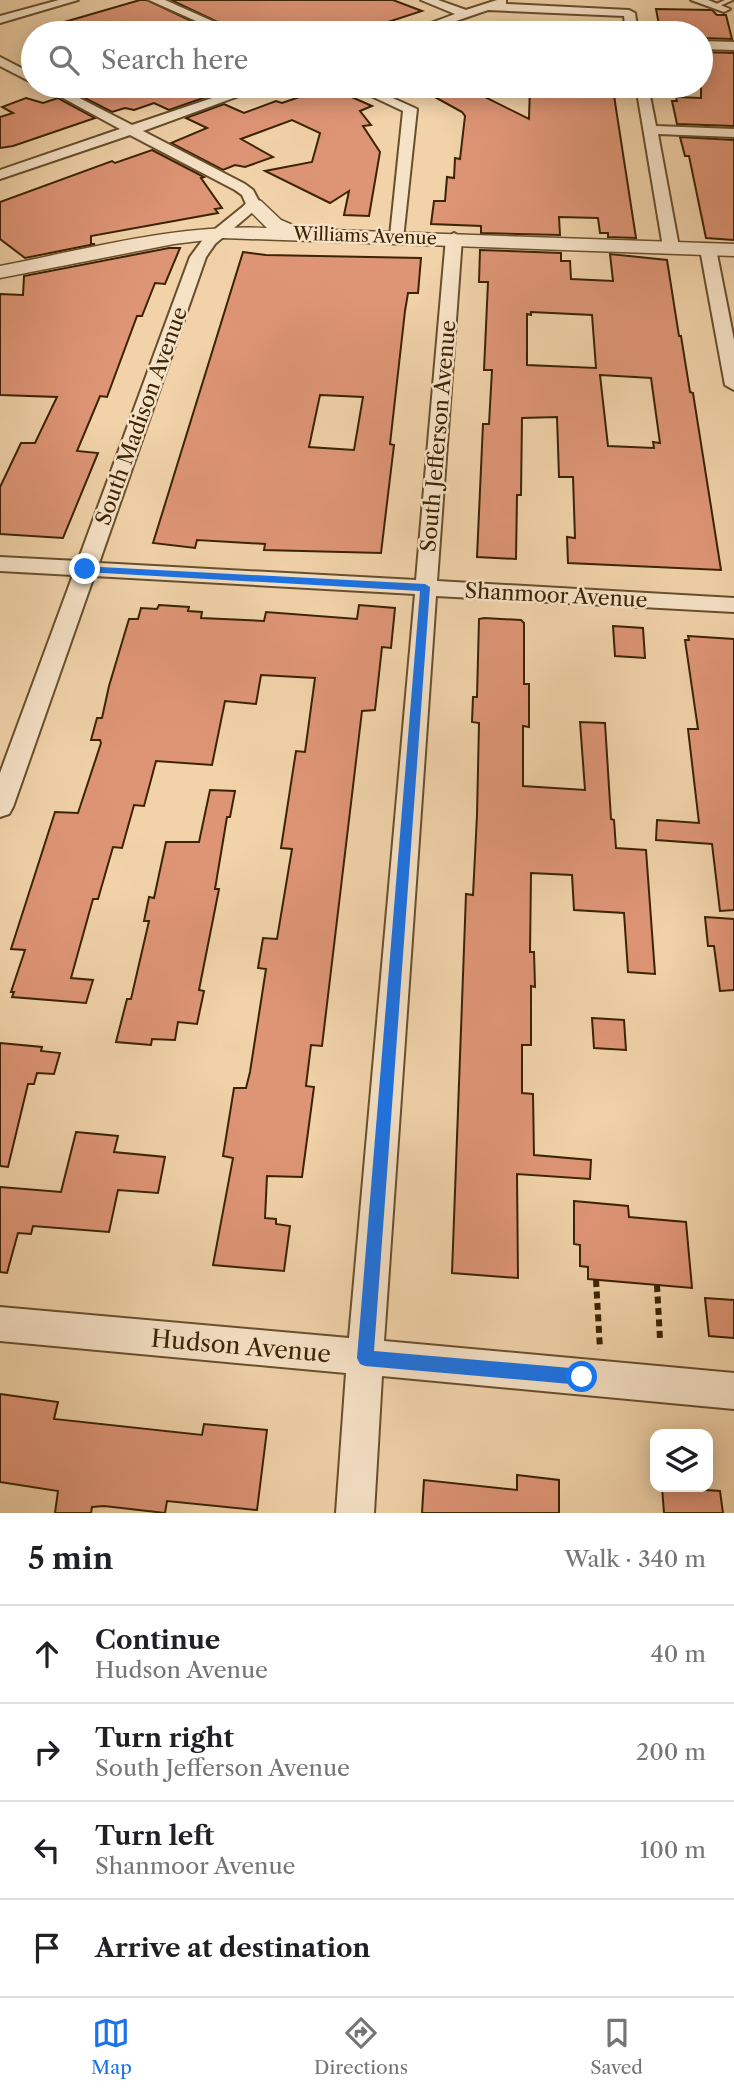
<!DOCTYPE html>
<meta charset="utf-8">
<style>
:root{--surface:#fff;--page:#f2f2f2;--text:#202124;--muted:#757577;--line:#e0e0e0;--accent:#1a73e8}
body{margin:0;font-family:"Libre Caslon Text",serif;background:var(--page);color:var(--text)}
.controls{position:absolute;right:21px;bottom:21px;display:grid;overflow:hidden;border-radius:14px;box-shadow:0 4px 18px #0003}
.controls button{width:63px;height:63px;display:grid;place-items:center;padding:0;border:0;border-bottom:2px solid var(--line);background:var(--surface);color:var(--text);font:35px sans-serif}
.stop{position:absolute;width:21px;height:21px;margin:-16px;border:5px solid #1a73e8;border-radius:50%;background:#fff}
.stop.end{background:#1a73e8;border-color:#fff;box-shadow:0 2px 7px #0008}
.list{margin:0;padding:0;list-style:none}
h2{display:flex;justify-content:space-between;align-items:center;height:91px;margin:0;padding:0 28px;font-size:30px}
h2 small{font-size:23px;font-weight:400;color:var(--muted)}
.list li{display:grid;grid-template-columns:46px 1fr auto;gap:21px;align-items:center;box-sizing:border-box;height:98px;padding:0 28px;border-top:2px solid var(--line)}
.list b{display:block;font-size:26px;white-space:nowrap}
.list p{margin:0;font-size:23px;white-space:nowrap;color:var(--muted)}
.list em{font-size:23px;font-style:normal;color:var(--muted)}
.icon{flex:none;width:38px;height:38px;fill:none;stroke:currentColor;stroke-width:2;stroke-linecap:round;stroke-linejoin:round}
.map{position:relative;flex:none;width:734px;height:1513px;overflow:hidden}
.search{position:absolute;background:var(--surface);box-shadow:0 4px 18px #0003;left:21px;right:21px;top:21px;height:77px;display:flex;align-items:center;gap:18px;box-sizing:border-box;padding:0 24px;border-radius:38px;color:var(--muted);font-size:26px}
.sheet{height:483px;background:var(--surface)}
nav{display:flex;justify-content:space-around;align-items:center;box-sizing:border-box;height:98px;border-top:2px solid var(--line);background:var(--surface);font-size:19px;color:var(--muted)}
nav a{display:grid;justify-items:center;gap:4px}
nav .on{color:var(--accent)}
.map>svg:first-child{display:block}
</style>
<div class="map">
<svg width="734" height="1513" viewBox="0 0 734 1513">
<rect width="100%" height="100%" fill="#f1d2a9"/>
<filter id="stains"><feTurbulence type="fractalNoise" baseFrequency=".00286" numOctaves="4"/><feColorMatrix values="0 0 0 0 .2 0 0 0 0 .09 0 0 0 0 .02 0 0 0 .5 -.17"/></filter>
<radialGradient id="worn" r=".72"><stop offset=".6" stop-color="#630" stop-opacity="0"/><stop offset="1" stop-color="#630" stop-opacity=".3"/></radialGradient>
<g fill="#de9576" stroke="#3b2303" stroke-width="2" fill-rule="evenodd">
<path d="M140,0h7l70,33h-169l-1,-6z"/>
<path d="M171,0h222l29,11 -68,22h-113z"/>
<path d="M656,9l56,1 5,5h9l6,24 -31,-1v-5h-31l-10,-3z"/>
<path d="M701,52l33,1v73l-57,-2 -5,-23h5l-1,-4 25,1z"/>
<path d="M98,86h94l1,3 16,7 -40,14 -15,-7 -20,7 -9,-2 -13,4 -37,-19z"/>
<path d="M415,86h48l66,33 1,-33 83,3 23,149 -28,-1v-4h-8l-2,-15 -39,-1 1,18 -79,-2v-7l-50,-2 3,-23h11l2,-24 7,1 1,-20 5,1 5,-43 -3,-4z"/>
<path d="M329,87l43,19 -12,5 11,14 -8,1 17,26 -11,64 -25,-1 5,-24 -19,12 -65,-32 47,-9 8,-29 -28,-13 -51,19 32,18 -28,10 -10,-2 -12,5 -52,-27 36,-15 -21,-10 38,-14 20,9 32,-12 6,2z"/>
<path d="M26,98l17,5 15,-5 37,20 -82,28 -13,2v-31l13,-4 -11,-6z"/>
<path d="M680,137l54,3v100l-28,-2 -17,-82h-4z"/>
<path d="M152,150l52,27 -3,1 21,30 -7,1 3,4 -127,23v8h4l-70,14 -25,-19v-37l112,-41 3,2z"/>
<path d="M169,248h11l-15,36 -10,-1 -13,33h-5l-30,81 -7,-1 -23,55 21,2 -35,85 -63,-4v-47l21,-44h14l22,-46 -57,-2v-101l23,1 1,-19z"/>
<path d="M480,250l81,3v8h9l1,18 42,2 -3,-27 57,6 12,76h2l9,56 3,1 28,177 -153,-7 -1,-26 8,1 -2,-61h-14l-2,-60 -35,1 -1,77h-4l-1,64 -39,-2 6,-133h6l3,-54h-8l4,-88h-9zM531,312l61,3 4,53 -69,-3v-51l4,1zM600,375l51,3 9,65 -7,-1 1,6 -46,-2z"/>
<path d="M243,252l23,3 155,3 -3,35h-10l-3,18 -15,133 4,1 -13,108 -117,-3 1,-6 -68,-4 -2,8 -42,-5zM320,395l43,2 -9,53 -45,-3z"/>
<path d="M159,605l30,2 -1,4 14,1 -1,6 63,3 2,-9 91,7 2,-14 36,3 -4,40 -9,-1 -7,63 -13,1 -40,335 -11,-1 -5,41 8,1 -12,90 -35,-1 -2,42 11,1v5l14,2 -6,45 -71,-6 20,-107 -10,-2 11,-68h12l4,-16 16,-103 -8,-1 5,-30 14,1 15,-90 -11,-1 15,-97 9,1 10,-74 -54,-3 -5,29 -31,-3 -13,64 -56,-4 -12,45 -10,-1 -12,43 -9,-1 -15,52h-5l-22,79 22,2 -7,23 -74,-6 2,-5h-3l14,-42 -14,-1 44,-137 23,1 23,-70 -1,-3h-9l6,-22h5l7,-32 20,-67h9l3,-11 16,1z"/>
<path d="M484,618l37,2 3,3v61h5v43l-6,-1v60l62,4 -5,-68 25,1 6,96 3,1 2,28 30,2 9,124 -27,-2 -4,-59 -50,-3 -2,-35 -41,-2 -1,79h4l1,35 -4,-1v59h-9v48l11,1 1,61 57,5 -1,19 -73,-5 1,104 -66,-5 14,-379 7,1 4,-80 2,-92 -7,-1 1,-25h4l2,-78z"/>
<path d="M613,626l30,2 2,30 -30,-2z"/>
<path d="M688,636l46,3v271l-14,1 -8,-67 -56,-4 1,-20 42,3 -11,-94h10l-13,-89h4z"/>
<path d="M210,790l25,1 -5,26h-3l-12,72h4l-20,101 5,1 -7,33 -19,-2 -3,18 -23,-1 -1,6 -35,-3 11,-43h4l18,-78h-5l5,-24 5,1 12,-56h33z"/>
<path d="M705,917l29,2v71l-14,1 -6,-45h-6z"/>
<path d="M592,1018l32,2 2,30 -32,-2z"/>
<path d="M0,1043l42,4 -1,4 19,2 -6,21 -17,-1 -3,11h-6l-20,83 -8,-1z"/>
<path d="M76,1132l42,4 -4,16 51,5 -7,36 -40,-3 -9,42 -76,-6 -2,8 -13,-1 -11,40 -7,-1v-85l61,5z"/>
<path d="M574,1201l54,5 1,11 57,5 6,66 -104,-9v-12l-8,-1v-21l-6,-1z"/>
<path d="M705,1298l29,2v38l-25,-2z"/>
<path d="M0,1394l58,8 -4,17 148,16 2,-11 63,6 -10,80 -90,-9 -2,12 -61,-7 -12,1 -1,6h-36l3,-22 -58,-9z"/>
<path d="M517,1475l42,5v33h-137l2,-33 93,10z"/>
<path d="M662,1487l58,4 3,22h-59z"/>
</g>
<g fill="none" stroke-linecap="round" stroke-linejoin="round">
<g stroke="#684f2c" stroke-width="4">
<path id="service" d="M725,0h8l-16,7 -5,-1z"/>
</g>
<g stroke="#684f2c" stroke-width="4">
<g id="minor">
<path d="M59,0h19l-78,23v-7z"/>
<path d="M149,0h16l74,33h-16z"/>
<path d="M421,0h17l28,10 31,-10h9v4l123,6 6,3 3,20h-12l-2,-17 -136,-6 -67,23h-17l51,-19z"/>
<path d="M691,0h17l22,9 -6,3z"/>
<path d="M701,41l33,1v8l-33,-1z"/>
<path d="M0,57l33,17v9l-33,-17z"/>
<path d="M41,86h15l76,39 116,-39h18l-123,45 102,53 8,6 8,15 -46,39 -9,13 -107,306 317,17 30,-342 8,-5 8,5 -25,343 297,17v14l-298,-16 -52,745 350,32v36l-352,-33 -8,137h-38l10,-140 -346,-32v-34l349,31 66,-744 -321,-18 -81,231 -4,7 -9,3v-44l73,-198 -73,-4v-14l78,4 112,-304 14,-19 42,-34 -4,-9 -7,-5 -105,-55 -130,44v-9l120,-41z"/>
<path d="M350,86h16l51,23 -14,130 -5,2 -8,-5 13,-125z"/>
<path d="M636,86h12l8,40 78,3v8l-76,-3 21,113 -8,5 -8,-5z"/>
<path d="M708,244l8,5 18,91v50l-9,-5 -25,-136z"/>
</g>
</g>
<g stroke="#684f2c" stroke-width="3">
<path id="tertiary" d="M254,199l7,2 20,19 21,9 432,15v12l-511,-18 -49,6 -174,34v-12c88,-17 177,-42 267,-38l-23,-23z"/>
</g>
<g stroke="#3b2303" stroke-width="6" stroke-dasharray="7 4.5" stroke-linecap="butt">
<path d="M596,1280l4,69"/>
<path d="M657,1285l3,54"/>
</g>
<use href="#service" fill="#f6e2c7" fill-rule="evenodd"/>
<use href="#minor" fill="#f6e2c7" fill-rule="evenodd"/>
<use href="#tertiary" fill="#f6e2c7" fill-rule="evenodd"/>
</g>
<path fill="#1a73e8" d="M82,566l343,18 5,3 -56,764 208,18 6,2 2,6 -2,6 -6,2 -217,-19 -5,-2 -3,-6 63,-767 -335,-19 -5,-3z"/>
<g text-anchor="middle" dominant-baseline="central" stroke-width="5" stroke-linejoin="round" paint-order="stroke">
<g font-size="18" fill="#3b2303" stroke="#f6e2c7">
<text transform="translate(365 236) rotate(2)">Williams Avenue</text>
</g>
<g font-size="21" fill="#3b2303" stroke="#f6e2c7">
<text transform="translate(141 416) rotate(-70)">South Madison Avenue</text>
<text transform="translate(438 436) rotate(-85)">South Jefferson Avenue</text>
<text transform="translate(556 595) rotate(3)">Shanmoor Avenue</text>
</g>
<g font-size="24" fill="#3b2303" stroke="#f6e2c7">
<text transform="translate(241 1346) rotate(5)">Hudson Avenue</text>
</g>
</g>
<rect width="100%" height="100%" filter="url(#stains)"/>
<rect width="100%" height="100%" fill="url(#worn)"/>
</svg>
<div class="controls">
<button><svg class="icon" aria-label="layers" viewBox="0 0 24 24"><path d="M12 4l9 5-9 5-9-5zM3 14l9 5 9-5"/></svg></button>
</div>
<div class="stop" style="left:582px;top:1377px"></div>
<div class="stop end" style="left:85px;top:569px"></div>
<div class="search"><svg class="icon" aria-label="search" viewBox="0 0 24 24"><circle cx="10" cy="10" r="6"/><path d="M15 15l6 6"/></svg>Search here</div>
</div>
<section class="sheet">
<h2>5 min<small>Walk · 340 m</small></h2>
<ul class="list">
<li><svg class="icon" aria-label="ahead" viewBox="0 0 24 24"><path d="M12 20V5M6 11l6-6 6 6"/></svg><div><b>Continue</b><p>Hudson Avenue</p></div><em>40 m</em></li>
<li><svg class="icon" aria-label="right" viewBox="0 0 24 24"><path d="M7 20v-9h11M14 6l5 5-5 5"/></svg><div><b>Turn right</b><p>South Jefferson Avenue</p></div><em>200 m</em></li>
<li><svg class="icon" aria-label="left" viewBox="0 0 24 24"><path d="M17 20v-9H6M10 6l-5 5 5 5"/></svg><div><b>Turn left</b><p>Shanmoor Avenue</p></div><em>100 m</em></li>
<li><svg class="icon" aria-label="arrive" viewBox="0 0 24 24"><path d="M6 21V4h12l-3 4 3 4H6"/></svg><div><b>Arrive at destination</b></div></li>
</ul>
</section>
<nav>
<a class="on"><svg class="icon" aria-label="map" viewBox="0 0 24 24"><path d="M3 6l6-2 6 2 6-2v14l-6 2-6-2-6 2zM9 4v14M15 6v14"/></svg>Map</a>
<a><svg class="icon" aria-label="directions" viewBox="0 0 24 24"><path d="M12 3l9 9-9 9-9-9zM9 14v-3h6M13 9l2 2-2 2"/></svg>Directions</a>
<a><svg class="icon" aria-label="saved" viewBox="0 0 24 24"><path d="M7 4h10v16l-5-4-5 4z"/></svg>Saved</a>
</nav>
